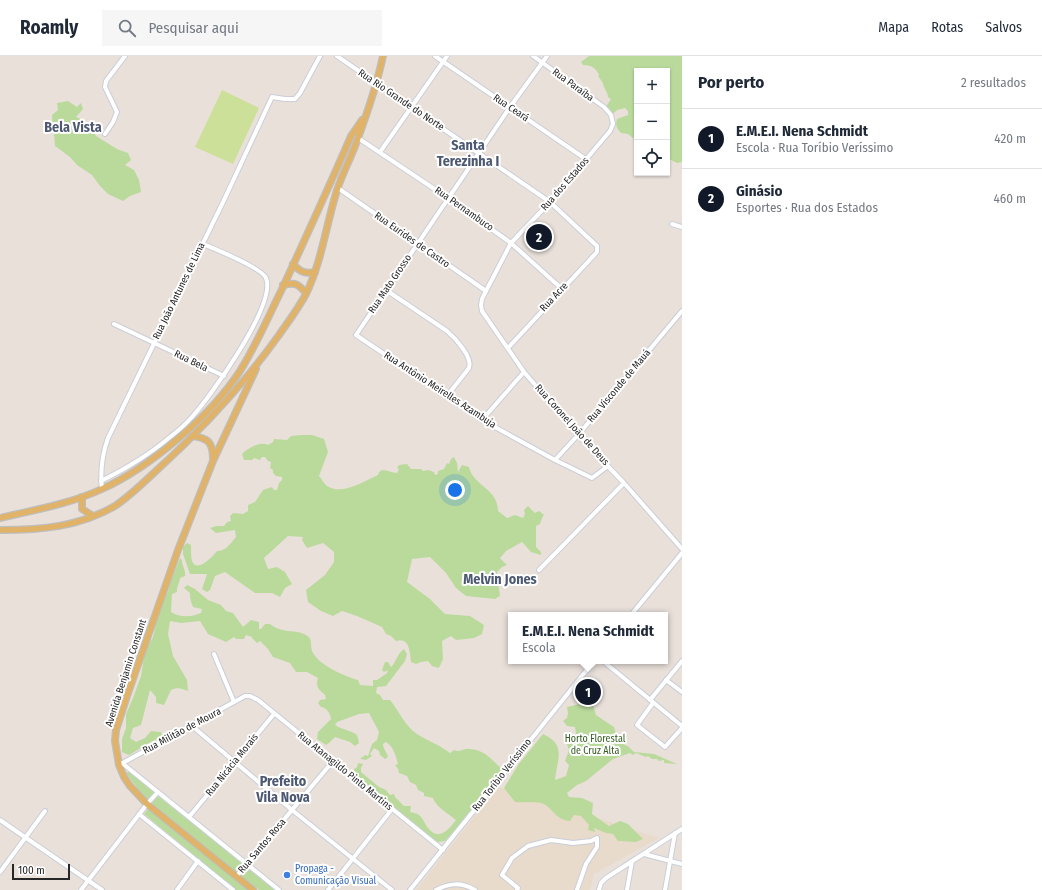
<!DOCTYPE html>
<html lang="pt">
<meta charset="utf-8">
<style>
:root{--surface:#fff;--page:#f6f6f7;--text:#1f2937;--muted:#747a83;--line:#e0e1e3;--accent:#111827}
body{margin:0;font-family:"Fira Sans Condensed",sans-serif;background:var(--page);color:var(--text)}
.controls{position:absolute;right:12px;top:12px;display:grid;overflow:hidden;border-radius:0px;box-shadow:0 1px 3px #0004}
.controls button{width:36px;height:36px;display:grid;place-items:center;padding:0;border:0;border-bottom:1px solid var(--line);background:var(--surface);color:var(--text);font:20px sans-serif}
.scale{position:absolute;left:12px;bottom:10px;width:58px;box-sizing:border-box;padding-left:4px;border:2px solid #272727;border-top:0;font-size:11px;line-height:14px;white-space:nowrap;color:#272727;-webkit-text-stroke:3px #fff;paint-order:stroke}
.you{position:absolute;left:455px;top:434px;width:14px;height:14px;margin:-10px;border:3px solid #fff;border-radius:50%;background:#1a73e8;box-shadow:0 0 0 6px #1a73e833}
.badge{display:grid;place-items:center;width:26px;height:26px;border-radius:50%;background:var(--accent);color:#fff;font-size:13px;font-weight:700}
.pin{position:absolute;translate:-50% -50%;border:2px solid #fff;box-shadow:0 1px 4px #0006}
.popup{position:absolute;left:508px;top:556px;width:160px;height:52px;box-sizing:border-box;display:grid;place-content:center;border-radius:0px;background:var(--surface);filter:drop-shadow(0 1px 3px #0005);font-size:13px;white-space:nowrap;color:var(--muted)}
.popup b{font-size:15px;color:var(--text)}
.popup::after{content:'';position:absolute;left:50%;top:100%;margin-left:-8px;border:8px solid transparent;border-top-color:var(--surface)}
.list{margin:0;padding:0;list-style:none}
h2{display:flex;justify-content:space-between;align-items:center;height:52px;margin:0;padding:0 16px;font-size:17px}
h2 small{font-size:13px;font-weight:400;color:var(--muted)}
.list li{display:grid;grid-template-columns:26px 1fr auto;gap:12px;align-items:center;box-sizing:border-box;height:60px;padding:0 16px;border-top:1px solid var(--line)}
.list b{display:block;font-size:15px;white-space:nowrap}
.list p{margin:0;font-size:13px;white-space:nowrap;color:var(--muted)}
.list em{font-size:13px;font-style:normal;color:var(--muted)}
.icon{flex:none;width:22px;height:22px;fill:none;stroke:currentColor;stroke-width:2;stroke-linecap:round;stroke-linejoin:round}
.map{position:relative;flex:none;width:682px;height:834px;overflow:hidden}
header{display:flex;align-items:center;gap:24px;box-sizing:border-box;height:56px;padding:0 20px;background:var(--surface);border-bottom:1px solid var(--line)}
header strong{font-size:19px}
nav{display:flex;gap:22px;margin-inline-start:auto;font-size:14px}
.search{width:280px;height:36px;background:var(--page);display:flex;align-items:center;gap:10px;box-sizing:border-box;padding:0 14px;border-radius:0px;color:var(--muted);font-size:15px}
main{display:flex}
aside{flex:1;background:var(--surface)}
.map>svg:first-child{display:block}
</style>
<header>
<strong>Roamly</strong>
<div class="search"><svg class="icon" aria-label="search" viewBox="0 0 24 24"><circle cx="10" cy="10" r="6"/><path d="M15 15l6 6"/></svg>Pesquisar aqui</div>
<nav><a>Mapa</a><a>Rotas</a><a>Salvos</a></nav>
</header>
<main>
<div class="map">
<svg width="682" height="834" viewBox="0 0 682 834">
<rect width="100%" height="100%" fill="#e9e0da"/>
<path fill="#e9dbcb" d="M498,731l106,33 55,18 -65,36 -4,16h-174z"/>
<g fill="#bada9c">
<path d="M589,0h93v106l-5,1 -10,-5v-87h-30v70l-9,-7 -7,-1c-4,-5 -6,-7 -4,-14l11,-4v-4l-3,-3 -8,2 -3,3 -4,-1 -4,-5 5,-8 -3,-2c0,-5 -5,-9 -5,-14l-5,-7 1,-1c-3,-7 -8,-10 -16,-10l-2,-3z"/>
<path d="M68,45l9,6 4,-4 2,6 -7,8 9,4 7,7 4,8 21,13 11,4 3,7 -6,5 9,5 5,10 2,12 -11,4 -7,5 -15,-7 -8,-8 -8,-11 -15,-10 -7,-8 -15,-11c0,-10 -3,-20 -3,-31l6,-5 -1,-7z"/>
<path d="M301,379h11l12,4 4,13 -9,24c3,3 5,8 8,10 15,10 37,-5 51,-11l1,-3 3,-2c6,0 10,3 15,3l2,-4 -2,-1 2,-3 8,-1 4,5h10l2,2 5,-1 6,2 1,3 3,-1v-3l6,-2 3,-6 2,1 2,-5 3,-2 3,6 1,9 4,-7 7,2c4,19 29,21 29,44l9,7 8,-3 8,3 2,-4 -1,-4 4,-4 7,7 4,-2 5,4 -2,3 -2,6 -4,2v21l5,5v3l-10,-3 -9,-10 -16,9 -6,7 7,7 -5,2 -5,5 3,24 -5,3 -29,-3 -10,-8 -10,-15 -16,-16 -18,2 -5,23 23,17 15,15 25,2 14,9 -2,9 -8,4 -18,2 -5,-4 -9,5 1,18 -4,9 -7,-2 -4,-5 -7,1 -5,2 -5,-2c-1,-11 -2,-25 -15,-21l-5,-5 -5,-2 -4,-7 -25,-11 -15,-5 -9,5 -12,-5 -13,-9 -2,-12 19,-15 9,-13v-10l-11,-9 -16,5 -5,-8 1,-3 -15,-1 -24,22 4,11 9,-2 8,5 7,12 -7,4 -5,9 -8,-4h-17l-30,-21 -10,4 -5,14 -3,2 -5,-3 5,-15h-17l-7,-20v-7l4,-4 4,2c0,5 0,12 1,16 5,13 22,-6 25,-10 9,0 14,-8 19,-14l-1,-7 -19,3 -6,-5 6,-2h8l3,-4 4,-1 -1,-5 3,-3 10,1 5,-3v-6l7,-3 8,-12 9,-3 2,3h3l2,-7 3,-3v-3l-6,-1 -3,-3v-3l-3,-2 1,-6 -3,-1 -3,-4h-3l-2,3 -6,-2 -2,2h-8l-2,-6c6,-6 18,-13 26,-9l5,-3 1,-3 13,1 4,-4z"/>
<path d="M180,502l2,2c0,6 4,10 3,16l-5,2c0,5 -4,9 -3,14l-5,2 -1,18c9,6 21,5 30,1l1,-4 -9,-2c-2,-5 -3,-8 -3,-14l-6,-5 3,-3 8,4 13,11 13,5 5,6 7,2 10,14 8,-7 8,2v7h2l4,-5h5c12,10 26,5 36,11 7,4 4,9 6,16 6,14 32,25 46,29l2,5 13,1v-6h4l10,-7 1,-3 -4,2 -2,-2 3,-8h3l3,5c6,-6 5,-12 13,-18l3,5 -2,7 -19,25 -9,1 -1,6 4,2 3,5h7c9,11 15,26 27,34 11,7 23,11 33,19l4,-3c8,3 9,-2 15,-1 16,1 22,10 33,20l-10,15 -1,4 -27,32 -19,21 -7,1 -10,-7 -50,-41c-7,-9 -21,-13 -26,-23l5,-4 1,-4 5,1 -2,4v4l18,15 7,3 4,5 4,-1 1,3 9,9h7l-1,6c3,1 7,1 9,3 4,3 6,9 9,13 11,14 21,1 28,-8 -6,-5 -21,-14 -23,-22l-9,-2v-3l-6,-3 -2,-5 -6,-3 -3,-6 -8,-3 -1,-4 -3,-4 3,-1c-2,-8 -5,-18 -12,-22l-3,2c0,5 4,8 5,13l-3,2 -5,-4 -1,-4 -5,-3 -4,6 2,2 -6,4 -6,-1 5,-4 3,1 4,-12 5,-4 2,-8 -10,-19 -10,1 -22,8 -2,3c8,5 15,5 22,10l2,8 -4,3 -5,-4 -15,-5 -6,6 -3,2 -9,-6 1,-7 13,-13c-1,-6 -4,-11 -10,-12l-3,-4 2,-3 6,-1 -1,-4c-6,-5 -10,-9 -7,-17l-11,-6h-11l-6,-9 -17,-6 -5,-8 -8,-8 -3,2 -5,-5v-1l-6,-2 -2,4h-8l-2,-2 -8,5 -18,-8 -8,-13 -19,2 -11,-2 -2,13 5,22 14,24 1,11c-7,-3 -11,-4 -17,-1l-7,15 -8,-2v-6l-6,-7 -9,35 -8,3 -3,10 6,4 9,-4 6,-7 10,1 2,5c-12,3 -23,12 -34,18l-7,-3v-13l4,-11v-14l7,-16 8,-22 4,-25 8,-14 6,-26 4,-12 5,-7 2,-9z"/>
<path d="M580,648l6,2 7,-1 3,10 18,12 2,7 5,9 8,4 5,5 20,2 23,10 -13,-1v-3l-5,1 -2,-2h-5l-4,-3 -2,1 -10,-4 -3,2 -3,-2 -17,6 -27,22 -9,4 -10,8 2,4 13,1 11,5 -1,11 17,12 11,-5 8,3 15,15 -7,3 -18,-1 -5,-7 -7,-1 -12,-5 1,4 -7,-2 1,-5 -8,-9 -7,-1 -4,6c-14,-1 -16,-11 -26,-17 -7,-3 -21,-1 -29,-2l-11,-14 14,-23 25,-31c24,11 14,25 12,46l11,-4 3,-11 -4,-4 4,-11 -3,-9 5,-1 5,-7 -1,-6 -8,-1 -4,-5 4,-3 1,-5 -1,-6z"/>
<path d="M130,715l25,22 -7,7 -10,-11 -12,-16z"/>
<path d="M158,740l86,69 -7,8 -85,-70z"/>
<path d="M148,753l101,81h-13l-92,-76z"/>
<path d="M248,812l27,22h-16l-18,-14z"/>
</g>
<g fill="#cce099">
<path d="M222,34l37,18 -26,56 -38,-17z"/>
<path d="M536,171l14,12 -7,8 -14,-12z"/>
</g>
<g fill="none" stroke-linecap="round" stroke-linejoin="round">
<g stroke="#c9ced8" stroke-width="6">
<g id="minor">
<path d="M337,0l213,146 47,44v6l-89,96"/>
<path d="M435,0l152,104"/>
<path d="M533,0l71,51 7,8 2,9 -3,7 -60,71 -39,41 -25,48 -4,8 -1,6 1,6 42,61 54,63 46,48 58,66"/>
<path d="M547,0l-37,51 -154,228 126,85 73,40 37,18 16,-12"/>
<path d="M105,78l8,-12 4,-10 -12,-25 1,-6 19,-25"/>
<path d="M358,82l90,60 63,45 51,46"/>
<path d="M380,96l67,-96"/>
<path d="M338,132l148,103"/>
<path d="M672,168l10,3"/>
<path d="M386,234l61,41c8,7 26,26 22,37l-22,28"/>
<path d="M114,268l110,52"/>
<path d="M482,364l42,-48"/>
<path d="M555,404l23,-25 104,-124"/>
<path d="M101,425c24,-12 48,-26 69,-44 8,-6 16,-13 22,-20 18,-20 85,-113 74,-139 -4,-10 -51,-29 -63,-34"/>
<path d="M102,433c-2,-18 0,-34 6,-51l117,-240 47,-101 13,2h10l5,-6 20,-37"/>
<path d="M539,514l85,-87"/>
<path d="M631,559l51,-62"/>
<path d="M214,598l20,48"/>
<path d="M603,605l79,65"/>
<path d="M666,624l16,12"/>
<path d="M650,644l32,-39"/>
<path d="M653,647l-16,22 28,22 17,-19"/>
<path d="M192,670l100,84 100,80"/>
<path d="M122,707l157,127"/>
<path d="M119,709l126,-69h5l8,4 185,150"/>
<path d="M139,758l94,76"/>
<path d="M189,761l85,-103"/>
<path d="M0,764l102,70"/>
<path d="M644,798l38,10"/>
<path d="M0,816l45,-61"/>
<path d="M236,821l97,-116"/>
<path d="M81,834l66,-86 11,-12"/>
<path d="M177,834l21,-29"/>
<path d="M328,834l64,-81"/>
<path d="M410,834l184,-229"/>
<path d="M436,834c14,-7 25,-8 39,0"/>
<path d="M517,834l1,-2 -16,-13 10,-17 16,-12 23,-6 22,3 18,-2 6,-3v9l-11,17 -9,26"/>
<path d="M599,834l2,-7 5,-5 76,-49"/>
<path d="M627,834l5,-29"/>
<path d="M665,834l10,-57"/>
</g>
</g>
<g stroke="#bebebe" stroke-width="8">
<g id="major">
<path d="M293,208c7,8 12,10 22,8"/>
<path d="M283,229c13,-3 15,-1 23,8"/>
<path d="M192,380c16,2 21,6 21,23"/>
<path d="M82,441v12l11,7"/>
<path d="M0,462c34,-8 70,-14 102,-29 48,-22 109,-73 138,-118 17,-27 29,-56 43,-84 23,-50 46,-100 68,-151l11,-16"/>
<path d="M0,474c42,0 78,-3 115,-24 15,-10 29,-24 42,-36 45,-41 87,-86 122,-135 9,-13 19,-26 27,-41 16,-33 20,-69 31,-104 6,-18 15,-34 21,-52 10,-27 19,-54 25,-82"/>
<path d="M253,834l-106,-86 -17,-18 -6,-9 -5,-12 -4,-24 1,-11 11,-34 51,-146 35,-89 43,-92"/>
</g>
</g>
<use href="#minor" stroke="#fff" stroke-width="4"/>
<use href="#major" stroke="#e0b368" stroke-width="5.5"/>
</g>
<circle fill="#3f7fe0" stroke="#fff" stroke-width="1.5" cx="287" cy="819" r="4"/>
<g text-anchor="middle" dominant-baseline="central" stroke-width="4" stroke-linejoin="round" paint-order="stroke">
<g font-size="10" fill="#272727" stroke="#fff">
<text transform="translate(573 29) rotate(36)">Rua Paraíba</text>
<text transform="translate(401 44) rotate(34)">Rua Rio Grande do Norte</text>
<text transform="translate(511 52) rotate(34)">Rua Ceará</text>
<text transform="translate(565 128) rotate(-49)">Rua dos Estados</text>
<text transform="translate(464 153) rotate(35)">Rua Pernambuco</text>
<text transform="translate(412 184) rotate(35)">Rua Eurides de Castro</text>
<text transform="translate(390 228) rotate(-56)">Rua Mato Grosso</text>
<text transform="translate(179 235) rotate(-64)">Rua João Antunes de Lima</text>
<text transform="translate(554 241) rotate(-47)">Rua Acre</text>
<text transform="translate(191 305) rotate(26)">Rua Bela</text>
<text transform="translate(619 330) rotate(-50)">Rua Visconde de Mauá</text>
<text transform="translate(440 334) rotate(33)">Rua Antônio Meirelles Azambuja</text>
<text transform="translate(572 369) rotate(48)">Rua Coronel João de Deus</text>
<text transform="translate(126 617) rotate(-72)">Avenida Benjamin Constant</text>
<text transform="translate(182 675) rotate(-28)">Rua Militão de Moura</text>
<text transform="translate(232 709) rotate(-51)">Rua Nicácia Morais</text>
<text transform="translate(345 715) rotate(39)">Rua Atanagildo Pinto Martins</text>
<text transform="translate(502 719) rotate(-52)">Rua Toríbio Veríssimo</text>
<text transform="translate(262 790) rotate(-50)">Rua Santos Rosa</text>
</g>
<g font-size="10" fill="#355b21" stroke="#fff">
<text x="595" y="683">Horto Florestal<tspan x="595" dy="12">de Cruz Alta</tspan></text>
</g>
<g font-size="10" fill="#366cbe" stroke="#fff" text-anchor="start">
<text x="295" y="813">Propaga -<tspan x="295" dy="12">Comunicação Visual</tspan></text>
</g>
<g font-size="14" font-weight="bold" fill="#4d5973" stroke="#fff">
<text x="73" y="71">Bela Vista</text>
<text x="468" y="89">Santa<tspan x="468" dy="16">Terezinha I</tspan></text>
<text x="500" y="523">Melvin Jones</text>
<text x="283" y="725">Prefeito<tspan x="283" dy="16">Vila Nova</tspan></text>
</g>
</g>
</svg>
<div class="controls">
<button>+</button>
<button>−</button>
<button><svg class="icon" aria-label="locate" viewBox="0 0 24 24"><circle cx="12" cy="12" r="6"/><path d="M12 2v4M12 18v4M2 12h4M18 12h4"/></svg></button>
</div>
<div class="scale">100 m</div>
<div class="you"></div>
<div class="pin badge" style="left:588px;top:636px">1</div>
<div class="popup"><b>E.M.E.I. Nena Schmidt</b>Escola</div>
<div class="pin badge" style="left:539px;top:181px">2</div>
</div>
<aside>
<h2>Por perto<small>2 resultados</small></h2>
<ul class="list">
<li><span class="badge">1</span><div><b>E.M.E.I. Nena Schmidt</b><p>Escola · Rua Toríbio Veríssimo</p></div><em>420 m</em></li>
<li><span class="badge">2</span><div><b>Ginásio</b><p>Esportes · Rua dos Estados</p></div><em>460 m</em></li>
</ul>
</aside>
</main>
